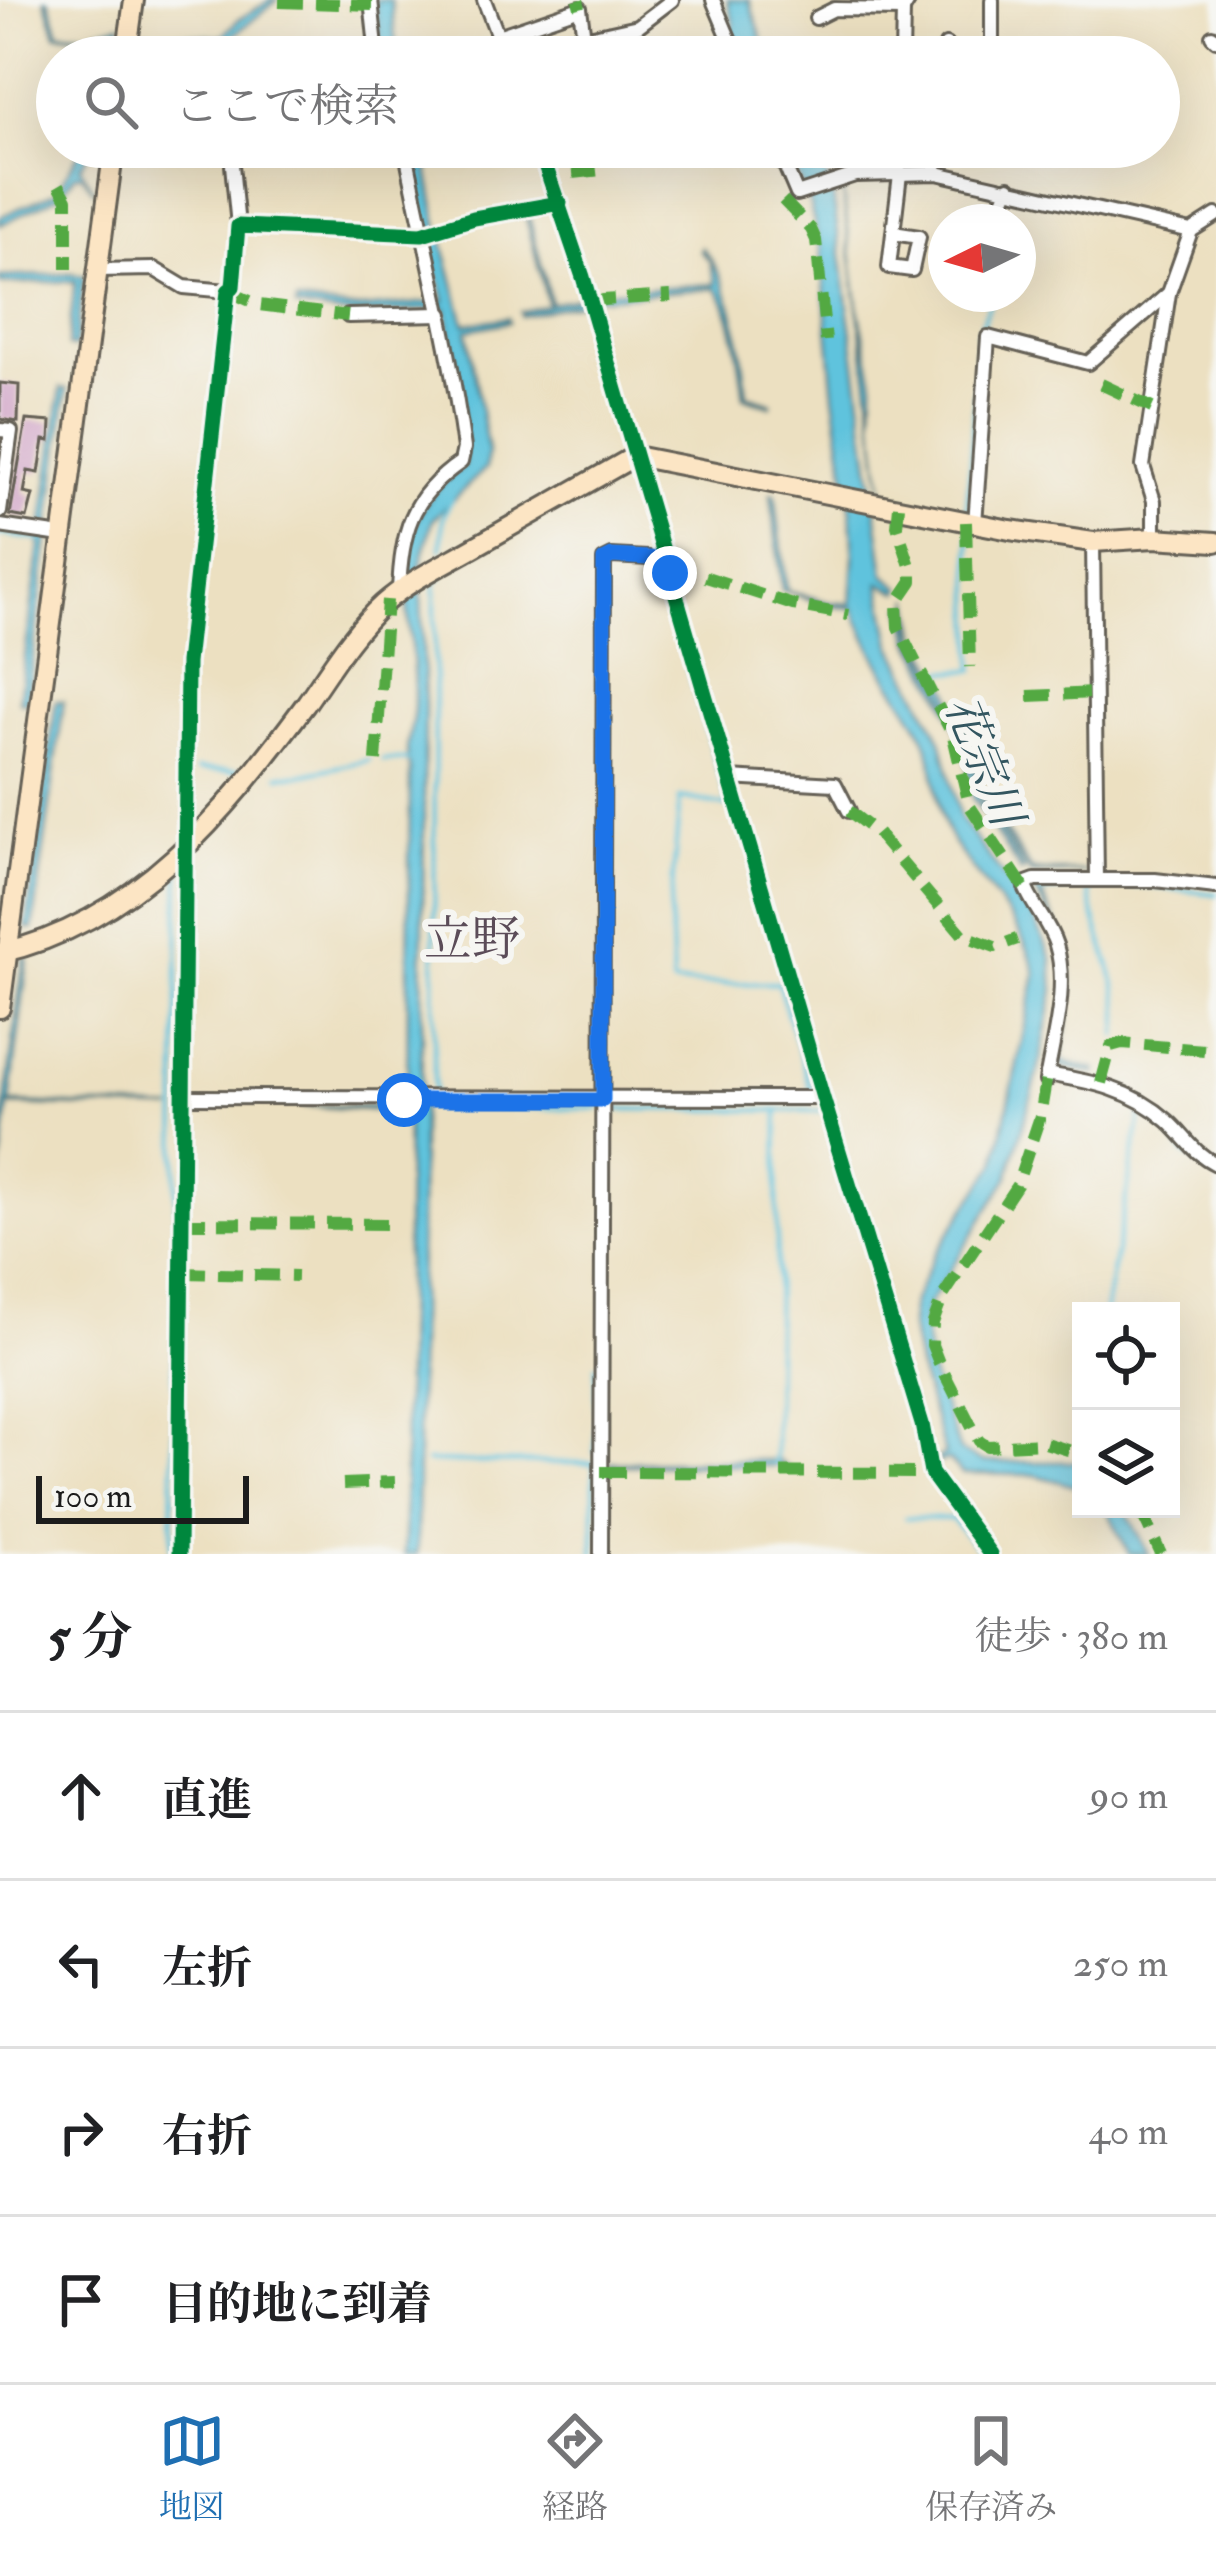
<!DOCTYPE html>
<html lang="ja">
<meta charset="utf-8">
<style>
:root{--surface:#fff;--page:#f6f6f6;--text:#202124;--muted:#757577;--line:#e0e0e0;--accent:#1f6fb2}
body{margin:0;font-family:"IM FELL Double Pica","Noto Serif JP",serif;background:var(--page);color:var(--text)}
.controls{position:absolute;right:36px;bottom:36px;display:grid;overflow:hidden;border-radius:0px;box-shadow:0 12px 48px #0002}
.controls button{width:108px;height:108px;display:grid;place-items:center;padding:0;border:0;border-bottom:3px solid var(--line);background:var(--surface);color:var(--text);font:60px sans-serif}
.compass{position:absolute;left:928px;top:204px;width:108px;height:108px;border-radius:50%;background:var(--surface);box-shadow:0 12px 48px #0002;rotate:265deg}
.scale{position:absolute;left:36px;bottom:30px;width:213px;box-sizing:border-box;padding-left:12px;border:6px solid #1c1c1c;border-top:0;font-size:33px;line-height:42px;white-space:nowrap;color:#1c1c1c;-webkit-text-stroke:9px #f6f6f2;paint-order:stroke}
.stop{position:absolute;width:36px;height:36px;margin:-27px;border:9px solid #1a73e8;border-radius:50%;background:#fff}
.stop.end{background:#1a73e8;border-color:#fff;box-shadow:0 3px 12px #0008}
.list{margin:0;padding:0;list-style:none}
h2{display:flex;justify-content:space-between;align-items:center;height:156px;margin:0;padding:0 48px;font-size:51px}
h2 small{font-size:39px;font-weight:400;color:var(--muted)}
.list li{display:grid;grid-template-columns:78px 1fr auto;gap:36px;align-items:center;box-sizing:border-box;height:168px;padding:0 48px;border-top:3px solid var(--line)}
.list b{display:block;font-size:45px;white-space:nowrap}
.list em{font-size:39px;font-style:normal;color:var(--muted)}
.icon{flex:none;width:66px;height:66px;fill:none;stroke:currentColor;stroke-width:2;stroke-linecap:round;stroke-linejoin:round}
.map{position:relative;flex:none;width:1216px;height:1554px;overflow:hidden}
.search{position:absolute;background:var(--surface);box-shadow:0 12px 48px #0002;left:36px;right:36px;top:36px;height:132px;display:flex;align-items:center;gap:30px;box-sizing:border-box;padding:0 42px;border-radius:66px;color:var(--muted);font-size:45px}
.sheet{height:828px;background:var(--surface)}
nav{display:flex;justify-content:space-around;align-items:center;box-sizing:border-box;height:168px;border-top:3px solid var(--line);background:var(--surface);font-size:33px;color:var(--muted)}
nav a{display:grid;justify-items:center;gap:6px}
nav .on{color:var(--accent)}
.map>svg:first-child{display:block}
</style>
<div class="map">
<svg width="1216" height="1554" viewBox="0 0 1216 1554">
<rect width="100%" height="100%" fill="#f6f6f2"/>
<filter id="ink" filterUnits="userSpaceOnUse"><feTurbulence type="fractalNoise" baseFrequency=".00833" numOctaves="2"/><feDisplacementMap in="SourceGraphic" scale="24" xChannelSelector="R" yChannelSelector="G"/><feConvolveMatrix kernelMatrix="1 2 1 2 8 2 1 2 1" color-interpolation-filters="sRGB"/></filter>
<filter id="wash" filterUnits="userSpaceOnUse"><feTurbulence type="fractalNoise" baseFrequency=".004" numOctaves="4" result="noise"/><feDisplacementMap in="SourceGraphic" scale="48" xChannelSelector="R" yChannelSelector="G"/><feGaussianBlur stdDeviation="2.7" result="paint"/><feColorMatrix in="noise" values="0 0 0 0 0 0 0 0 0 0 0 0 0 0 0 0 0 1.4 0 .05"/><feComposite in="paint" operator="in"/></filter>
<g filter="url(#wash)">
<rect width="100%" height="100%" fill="#ece0c1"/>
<g fill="#5fc3dd" stroke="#3e707c" stroke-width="3">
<path d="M45,0h4l10,32 25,1 37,-9 -4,33h-6l1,-15 -6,-8h-50z"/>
<path d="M271,0h7l-54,43 -79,-6 1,-5 76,5 16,-17z"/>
<path d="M375,0h16l6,57h-15z"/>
<path d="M727,0h22l19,57h-24l-13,-26 3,-7z"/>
<path d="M82,147h10l-12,20 15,25 -13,-18 -7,1 -15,20 -60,30v-8l57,-26z"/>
<path d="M409,147h15l14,77 27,100 43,-6 1,4 -42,8 21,122 -2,16 -53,51 -13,48 5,139 -8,848h-13l3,-442 -104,-6h104l3,-336c-8,-24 3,-39 4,-63 4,-92 -42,-178 50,-241l-2,-67 -16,-91 -95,7 -55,-8 1,-5 54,7 94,-8 -21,-75z"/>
<path d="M784,147h28l20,41 53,387 17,13 -3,4 -19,-9 12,61 49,96 19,78 73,98 19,43 2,32 -17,86 -29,101 -81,129 -4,15 9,53 28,76 23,11h95l3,26 -45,-13 -74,-1 -14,-14 -9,2 -2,-3 8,-5 -27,-88 -8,-42 2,-20 21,-47 63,-94 40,-189c-13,-54 -54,-87 -83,-132 -20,-31 -14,-72 -29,-105 -11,-25 -30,-47 -43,-71 -11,-19 -19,-39 -28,-58l-25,-2 -46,-16 -11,-96h4l12,96 41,12 23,2 3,-46 -3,-45 -17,-117 -13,-146 -13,-52z"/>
<path d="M842,187l14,109 18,87 -1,35 10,75z"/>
<path d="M529,216l22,88 29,-7 1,5 -60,14 -1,-4 28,-7 -22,-88z"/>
<path d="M702,248c30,33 41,101 45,147l25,8 -1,3 -27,-9c-3,-25 -11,-95 -29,-109l-117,10 -1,-5 8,-2 111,-7 -6,-23 -10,-10z"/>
<path d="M69,274l15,2 -9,71 -7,-1 7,-65 -75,3v-7z"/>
<path d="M61,388l6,1 -40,314 -8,-2z"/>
<path d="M911,598l8,40 31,53 23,55 12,54 47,71 56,1 -57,2 -45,-67c-10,-20 -8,-43 -16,-63 -15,-40 -64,-110 -59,-146z"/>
<path d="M903,607h4l8,34 28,49 25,57 11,54 45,69 -3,2 -48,-73 -9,-51 -22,-51 -31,-56z"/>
<path d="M56,701h7v7l-30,221 -7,-1z"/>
<path d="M1039,889l30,61 3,42 -11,69 35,9v4l-39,-9c0,-22 7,-44 10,-66 5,-42 -12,-73 -32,-108z"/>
<path d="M24,958h4l-18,145 163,6 -164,-4 -9,72v-35z"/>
<path d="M777,1460l9,6 -175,-1 -1,-3z"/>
<path d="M1107,1509h18l24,45h-20z"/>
</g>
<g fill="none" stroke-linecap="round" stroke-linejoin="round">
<g stroke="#5fc3dd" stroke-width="4.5">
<path d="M1018,229l1,-2"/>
<path d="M967,511l12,-179 14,-38"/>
<path d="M0,534l42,6"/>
<path d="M441,549l2,-31 8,-19"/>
<path d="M659,572l69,231 -1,3 -47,-8 -10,113 3,73 105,-1 34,109 -5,1"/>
<path d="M938,672l36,-2 -4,-138"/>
<path d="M383,760h24"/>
<path d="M197,770l44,1"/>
<path d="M279,775h21l69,-15"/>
<path d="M1039,892l42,-5"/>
<path d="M1117,1036c11,-49 -24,-100 -28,-149l57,-1 70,8"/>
<path d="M434,1092l1,-510 5,-4"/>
<path d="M432,1106l167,3"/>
<path d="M612,1109l208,2"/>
<path d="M1163,1124l22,30 31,16"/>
<path d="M1105,1311l37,-201"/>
<path d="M174,1385l5,-517"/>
<path d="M1080,1447l1,-3"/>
<path d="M595,1453l1,-87"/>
<path d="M427,1462l167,1v91"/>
<path d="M775,1464l3,-354"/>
<path d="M905,1518l47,1 30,35"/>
<path d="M172,1554l2,-159"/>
</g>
</g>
<g id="blocks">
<g fill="#d1a5c7">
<path d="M0,383l19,2 -1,37 -18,-3z"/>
<path d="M26,420l25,2 -1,19 -6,-1 -5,33 -11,-2 -4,22 9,2 -6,23 -17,-3z"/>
</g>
</g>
</g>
<g filter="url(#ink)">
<use href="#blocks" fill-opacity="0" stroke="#656156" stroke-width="3"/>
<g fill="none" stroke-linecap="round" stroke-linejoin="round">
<g stroke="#656156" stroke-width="18">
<g id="street">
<path d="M371,0l6,57"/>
<path d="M484,0l22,57"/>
<path d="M713,0l24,57"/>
<path d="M992,0v57"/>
<path d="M816,18l18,-9 69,1"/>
<path d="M498,36l82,-28 4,30 54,-12 34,-26"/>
<path d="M1212,36l4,4"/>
<path d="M946,45l2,12"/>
<path d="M902,57l1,-47 6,-10"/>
<path d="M539,147l44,130 240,821 99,326 9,49 59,81"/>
<path d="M777,147l20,47 58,-19 82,-2 254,58"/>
<path d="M927,147l10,26"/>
<path d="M232,165l6,61"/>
<path d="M996,216l13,-29"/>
<path d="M893,233l26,4 -7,33 -23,-3 11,-93"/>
<path d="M97,270l57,-1 30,18 44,4"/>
<path d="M348,316l94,-2"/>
<path d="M0,430l11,1 -11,81"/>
<path d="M975,524l13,-187 100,26 81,-70"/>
<path d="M0,526l61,9"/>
<path d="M1154,538v-37l-11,-35 26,-173 22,-62 25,-16"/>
<path d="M1093,542l4,337"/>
<path d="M399,592c2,-59 11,-95 62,-130l3,-14c-14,-102 -39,-200 -59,-301"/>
<path d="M729,778l106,6 14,27"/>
<path d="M1047,1074c46,8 85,15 121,47 18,16 25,32 48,43"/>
<path d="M1046,1081c7,-43 23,-94 10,-136 -7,-23 -25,-40 -32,-61l11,-4h120l61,7"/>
<path d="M183,1097l640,1"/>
<path d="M179,1554l8,-891 41,-372 5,-4 5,-61 184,8 52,-16 86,-15"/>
<path d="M601,1554l3,-994 8,-4 54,3"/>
</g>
</g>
<g stroke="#656156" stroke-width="24">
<g id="secondary">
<path d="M126,57l8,-57"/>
<path d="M0,953c137,-31 225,-140 305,-248 24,-34 47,-73 78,-101 27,-24 62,-40 93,-58 53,-30 106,-60 159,-90l375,74 83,12 61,-4 62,4"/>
<path d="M0,1008l114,-861"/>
</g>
</g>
<use href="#street" stroke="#fff" stroke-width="12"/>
<use href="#secondary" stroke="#fce5c4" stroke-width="18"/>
<g stroke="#52a943" stroke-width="12" stroke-dasharray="24 12" stroke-linecap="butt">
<path d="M578,0l2,8"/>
<path d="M279,2l93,3"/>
<path d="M573,173l29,-3"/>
<path d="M59,185l8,14v70"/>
<path d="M783,200l28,29 5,11 10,101"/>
<path d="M228,291l31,14 89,11"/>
<path d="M591,305l12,-5 68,-4"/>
<path d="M1101,384l51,24"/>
<path d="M899,506l-2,20 15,46v9l-15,22 1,24 55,109 16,69 56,84"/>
<path d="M966,522l4,145"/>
<path d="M670,573h24l99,32 55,10"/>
<path d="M1028,696l67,-3"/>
<path d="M376,761l11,-161"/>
<path d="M849,811l27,21 87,103 32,12 22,-8"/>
<path d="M1046,1081l-6,36 -23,68 -74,111 -10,27 -1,22 7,18 40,78 8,5 58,-3 36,11"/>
<path d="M1101,1083l10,-37 11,-3 94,8"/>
<path d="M182,1223l216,1"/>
<path d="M182,1273l115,3"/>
<path d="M601,1472l330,1"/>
<path d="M343,1484l52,-2"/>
<path d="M1140,1509l21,45"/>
</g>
<g stroke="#f6f6f2" stroke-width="22">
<g id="cycleway">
<path d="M539,147l44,130 240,821 99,326 9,49 59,81"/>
<path d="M179,1554l8,-891 41,-372 5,-4 5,-61 184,8 52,-16 86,-15"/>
</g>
</g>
<use href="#cycleway" stroke="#00873e" stroke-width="15"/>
</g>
</g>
<g fill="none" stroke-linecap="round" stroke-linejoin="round" filter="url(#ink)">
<path stroke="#1a73e8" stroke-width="15" d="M404,1100h199l1,-540 8,-4 54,3 4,14"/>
</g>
<g text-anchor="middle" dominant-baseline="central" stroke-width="12" stroke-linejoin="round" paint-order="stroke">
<g font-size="45" font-style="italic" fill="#335660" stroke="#f6f6f2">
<text transform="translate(983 761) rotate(68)">花宗川</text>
</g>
<g font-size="48" fill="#5b4c58" stroke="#f6f6f2">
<text x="472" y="940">立野</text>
</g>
</g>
</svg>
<div class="controls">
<button><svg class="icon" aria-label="locate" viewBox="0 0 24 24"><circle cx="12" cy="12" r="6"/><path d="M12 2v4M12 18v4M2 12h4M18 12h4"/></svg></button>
<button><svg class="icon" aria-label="layers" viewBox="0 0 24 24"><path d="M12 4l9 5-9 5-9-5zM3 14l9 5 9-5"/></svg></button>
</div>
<svg class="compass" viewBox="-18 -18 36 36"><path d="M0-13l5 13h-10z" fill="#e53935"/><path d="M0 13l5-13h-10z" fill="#757577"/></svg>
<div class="scale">100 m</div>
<div class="stop" style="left:404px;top:1100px"></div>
<div class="stop end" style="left:670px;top:573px"></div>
<div class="search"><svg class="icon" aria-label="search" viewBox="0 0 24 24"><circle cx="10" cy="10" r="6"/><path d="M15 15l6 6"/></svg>ここで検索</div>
</div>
<section class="sheet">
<h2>5 分<small>徒歩 · 380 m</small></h2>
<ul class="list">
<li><svg class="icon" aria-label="ahead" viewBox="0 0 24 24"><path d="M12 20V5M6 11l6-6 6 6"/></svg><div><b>直進</b></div><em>90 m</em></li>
<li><svg class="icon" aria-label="left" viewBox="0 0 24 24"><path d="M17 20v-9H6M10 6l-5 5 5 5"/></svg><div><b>左折</b></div><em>250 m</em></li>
<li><svg class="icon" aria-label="right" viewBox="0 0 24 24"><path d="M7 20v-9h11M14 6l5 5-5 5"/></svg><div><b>右折</b></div><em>40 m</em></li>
<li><svg class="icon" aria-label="arrive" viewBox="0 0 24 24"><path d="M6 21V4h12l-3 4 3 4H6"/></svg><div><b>目的地に到着</b></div></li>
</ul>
</section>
<nav>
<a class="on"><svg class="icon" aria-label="map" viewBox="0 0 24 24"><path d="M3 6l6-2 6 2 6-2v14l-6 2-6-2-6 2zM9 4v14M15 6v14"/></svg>地図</a>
<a><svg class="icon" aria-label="directions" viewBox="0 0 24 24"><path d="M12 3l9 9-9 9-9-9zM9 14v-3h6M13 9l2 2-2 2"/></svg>経路</a>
<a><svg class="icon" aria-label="saved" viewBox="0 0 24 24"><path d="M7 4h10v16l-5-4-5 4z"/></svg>保存済み</a>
</nav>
